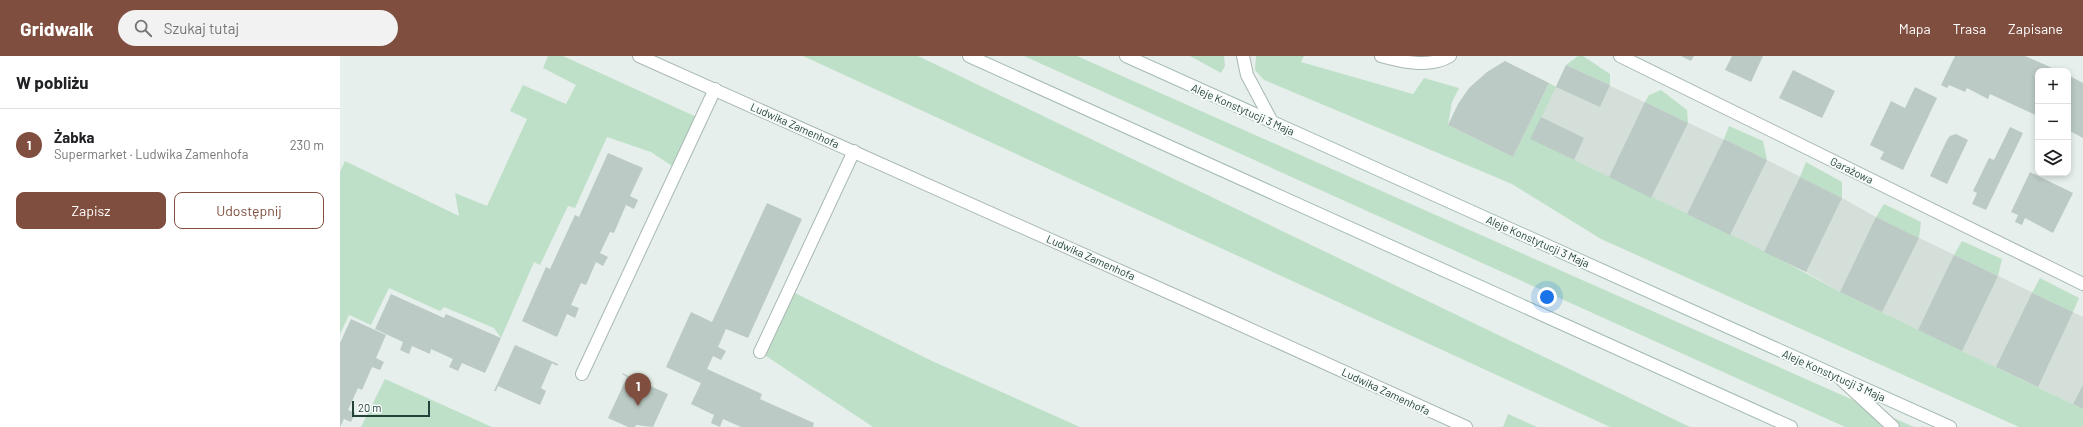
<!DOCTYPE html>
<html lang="pl">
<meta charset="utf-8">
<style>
:root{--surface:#fff;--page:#f2f2f2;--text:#202124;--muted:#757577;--line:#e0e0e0;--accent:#7f4e3f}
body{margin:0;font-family:Barlow,sans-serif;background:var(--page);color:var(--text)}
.controls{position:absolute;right:12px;top:12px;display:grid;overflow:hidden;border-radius:8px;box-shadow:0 2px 6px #0003}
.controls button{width:36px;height:36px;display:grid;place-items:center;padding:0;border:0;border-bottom:1px solid var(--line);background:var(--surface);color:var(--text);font:20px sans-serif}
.scale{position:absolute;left:12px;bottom:10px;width:78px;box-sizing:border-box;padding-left:4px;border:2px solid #24423a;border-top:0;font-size:11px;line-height:14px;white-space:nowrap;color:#24423a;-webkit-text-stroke:3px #f7fbf9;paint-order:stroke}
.you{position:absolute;left:1207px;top:241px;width:14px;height:14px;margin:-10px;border:3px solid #fff;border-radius:50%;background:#1a73e8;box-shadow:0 0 0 6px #1a73e833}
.badge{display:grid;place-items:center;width:26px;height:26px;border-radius:50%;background:var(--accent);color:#fff;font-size:13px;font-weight:700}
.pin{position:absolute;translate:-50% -33px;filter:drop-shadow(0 1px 2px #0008)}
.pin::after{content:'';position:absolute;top:21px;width:14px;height:12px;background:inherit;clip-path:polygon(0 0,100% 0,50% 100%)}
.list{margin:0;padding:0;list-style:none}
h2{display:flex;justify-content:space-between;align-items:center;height:52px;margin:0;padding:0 16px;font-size:17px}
h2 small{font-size:13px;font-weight:400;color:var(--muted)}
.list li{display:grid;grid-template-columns:26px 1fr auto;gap:12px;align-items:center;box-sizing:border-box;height:72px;padding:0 16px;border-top:1px solid var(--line)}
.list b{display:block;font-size:15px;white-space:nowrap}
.list p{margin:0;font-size:13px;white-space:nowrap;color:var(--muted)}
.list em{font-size:13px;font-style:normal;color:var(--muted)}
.actions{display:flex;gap:8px;padding:12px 16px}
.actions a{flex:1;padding:9px 0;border:1px solid var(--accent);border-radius:8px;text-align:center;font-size:14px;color:var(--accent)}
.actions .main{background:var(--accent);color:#fff}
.icon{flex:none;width:22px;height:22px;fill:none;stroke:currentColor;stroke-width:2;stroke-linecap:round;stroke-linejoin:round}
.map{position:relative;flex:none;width:1743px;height:371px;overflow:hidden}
header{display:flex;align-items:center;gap:24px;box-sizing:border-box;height:56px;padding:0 20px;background:var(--accent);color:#fff}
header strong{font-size:19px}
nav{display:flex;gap:22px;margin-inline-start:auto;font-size:14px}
.search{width:280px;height:36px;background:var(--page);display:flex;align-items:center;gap:10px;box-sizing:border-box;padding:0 14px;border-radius:22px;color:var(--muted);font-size:15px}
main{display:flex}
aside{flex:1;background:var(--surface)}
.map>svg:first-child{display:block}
</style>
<header>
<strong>Gridwalk</strong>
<div class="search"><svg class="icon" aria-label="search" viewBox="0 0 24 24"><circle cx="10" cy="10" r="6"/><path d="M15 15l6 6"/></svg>Szukaj tutaj</div>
<nav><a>Mapa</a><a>Trasa</a><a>Zapisane</a></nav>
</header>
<main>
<aside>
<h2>W pobliżu<small></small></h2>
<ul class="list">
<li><span class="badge">1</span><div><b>Żabka</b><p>Supermarket · Ludwika Zamenhofa</p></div><em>230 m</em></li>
</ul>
<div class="actions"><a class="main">Zapisz</a><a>Udostępnij</a></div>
</aside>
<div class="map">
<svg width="1743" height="371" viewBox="0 0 1743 371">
<rect width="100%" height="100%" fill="#e6efeb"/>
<path fill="#d4dfda" d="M1226,9l201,95 75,38 34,19 207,100v92l-243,-117 -34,-20 -119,-58 -157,-75z"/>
<g fill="#bfe0c8">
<path d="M208,0h15l138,63 -23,51 -27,-18 -44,-15 -32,71 -7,-2 -28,59 -6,-3 -33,76 -7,-10 -50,-21 -4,4 -51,-23 -18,37 -22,-10 -9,19v-162l5,-11 114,55 -4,-23 32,13 40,-87 -17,-8 13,-26 43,19 10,-19 -33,-17z"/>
<path d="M463,0h115l772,371h-80z"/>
<path d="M684,0h53l837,371h-69z"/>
<path d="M850,0h34l1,10 -4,7z"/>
<path d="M916,0h48l-3,6 112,32 11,-16 35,10 -7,14 -4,23 65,32 36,-74 7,4 -25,52c103,51 209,96 309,153l243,117v18h-64l-418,-188 -89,-55 -248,-104 -9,-10z"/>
<path d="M1238,0h5l27,18v11l-44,-20z"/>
<path d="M1321,34l26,20 1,13 -43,-21 4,-7z"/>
<path d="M1389,70l34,15 4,19 -43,-21z"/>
<path d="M1466,106l36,20v16l-42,-21z"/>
<path d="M1544,148l37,18 -2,16 -43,-21z"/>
<path d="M1622,185l40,18 -4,17 -44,-21z"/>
<path d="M1700,222l39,20 -6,14 -41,-19z"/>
<path d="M449,234l143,71 148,66h-207l-113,-75z"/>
<path d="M45,323l107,48h-131z"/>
<path d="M1168,358l29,13h-34z"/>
</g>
<g fill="#bbcac4">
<path d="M1341,0h13l-3,5z"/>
<path d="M1392,0h31l-12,26 -26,-12z"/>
<path d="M1615,0h70l34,15h-21v45l-48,-22 -2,5 -21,-11 -2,4 -16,-7 -2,3 -6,-3z"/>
<path d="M1165,5l44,22 -36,74 -65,-32 10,-21 11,-16 18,-16z"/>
<path d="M1226,9l44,20 -10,22 -44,-20z"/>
<path d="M1453,14l42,21 -13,27 -43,-20z"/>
<path d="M1728,19l15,8v55l-15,-8z"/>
<path d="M1575,31l22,11 -34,72 -23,-11 4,-7 -14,-7 21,-44 14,7z"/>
<path d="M1305,46l43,21 -37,75 -42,-21z"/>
<path d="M1201,61l43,21 -10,22 -44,-21z"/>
<path d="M1670,71l13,6 -37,77 -14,-6 5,-11 -4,-2 16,-33 5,2z"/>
<path d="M1616,78l12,6 -21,44 -17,-8 17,-36 3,-4z"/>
<path d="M1384,83l43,21 -37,75 -43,-21z"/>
<path d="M268,97l35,15 -13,28 8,4 -4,9 -8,-4 -12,28 -4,-1 -10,21 8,4 -5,9 -7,-4 -10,23 -5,-2 -10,22 8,3 -4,10 -8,-4 -10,23 -35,-16 24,-54 4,2 25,-54 4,2z"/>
<path d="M1690,116l43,21 -20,40 -28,-15 -3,7 -7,-3 3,-7 -7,-3z"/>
<path d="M1460,121l42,21 -36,74 -42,-20z"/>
<path d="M427,147l35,16 -54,119 -22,-9 -8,18 8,4 -5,9 -8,-4 -6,13 55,25 -2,5 54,24 -1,4h-72l-18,-8 -3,8 -9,-4 3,-8 -23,-11 10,-21 -35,-16 25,-55 21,10z"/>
<path d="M1536,161l43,21 -37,74 -42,-20z"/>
<path d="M1614,199l44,21 -36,75 -44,-21z"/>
<path d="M1692,237l41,19 -35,75 -42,-20z"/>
<path d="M51,238l53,24 2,-4 55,24 -16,35 -23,-10 -4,8 -9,-4 4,-8 -22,-10 -1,5 -18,-8 -3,8 -9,-4 3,-8 -28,-13z"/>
<path d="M11,263l35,16 -10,23 8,4 -4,8 -8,-3 -10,23 -4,-2 -10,22 7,3 -4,9 -7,-3 -4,8v-84z"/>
<path d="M175,289l43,19 -1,2 -5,-3 -11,25 5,3 -6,14 -42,-19 -2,5h-2z"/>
<path d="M282,317l46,21 -15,33 -17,-2 -1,2h-7l-20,-9 19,-41 -5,-3z"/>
<path d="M1743,329v24l-10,-5z"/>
</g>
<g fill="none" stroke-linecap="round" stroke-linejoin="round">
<g stroke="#a8b8b2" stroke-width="14">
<g id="minor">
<path d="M299,0l582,260 245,111"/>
<path d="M903,0l4,19 25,47"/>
<path d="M1041,0c21,6 49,12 69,0"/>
<path d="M1280,0l463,228"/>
<path d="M420,296l94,-201"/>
<path d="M242,318l133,-285"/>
</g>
</g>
<g stroke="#a8b8b2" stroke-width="14">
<path id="tertiary" d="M1501,323l52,48"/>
</g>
<g stroke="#a4bbb3" stroke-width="14">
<g id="secondary">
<path d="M629,0l822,371"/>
<path d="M786,0l824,371"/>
</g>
</g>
<use href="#minor" stroke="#fff" stroke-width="12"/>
<use href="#tertiary" stroke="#fff" stroke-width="12"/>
<use href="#secondary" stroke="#fff" stroke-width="12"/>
</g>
<g text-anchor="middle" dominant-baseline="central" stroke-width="4" stroke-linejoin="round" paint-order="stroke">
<g font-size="11" fill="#24423a" stroke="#f7fbf9">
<text transform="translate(903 53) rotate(24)">Aleje Konstytucji 3 Maja</text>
<text transform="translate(455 69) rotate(24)">Ludwika Zamenhofa</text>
<text transform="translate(1512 114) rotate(26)">Garażowa</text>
<text transform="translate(1198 185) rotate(24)">Aleje Konstytucji 3 Maja</text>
<text transform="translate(751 201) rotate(24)">Ludwika Zamenhofa</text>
<text transform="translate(1494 319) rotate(24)">Aleje Konstytucji 3 Maja</text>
<text transform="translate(1046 335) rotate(25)">Ludwika Zamenhofa</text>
</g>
</g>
</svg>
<div class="controls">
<button>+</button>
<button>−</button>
<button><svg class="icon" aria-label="layers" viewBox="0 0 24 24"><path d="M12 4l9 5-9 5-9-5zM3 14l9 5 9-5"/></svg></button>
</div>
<div class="scale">20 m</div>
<div class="you"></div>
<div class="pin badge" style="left:298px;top:350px">1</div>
</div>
</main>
